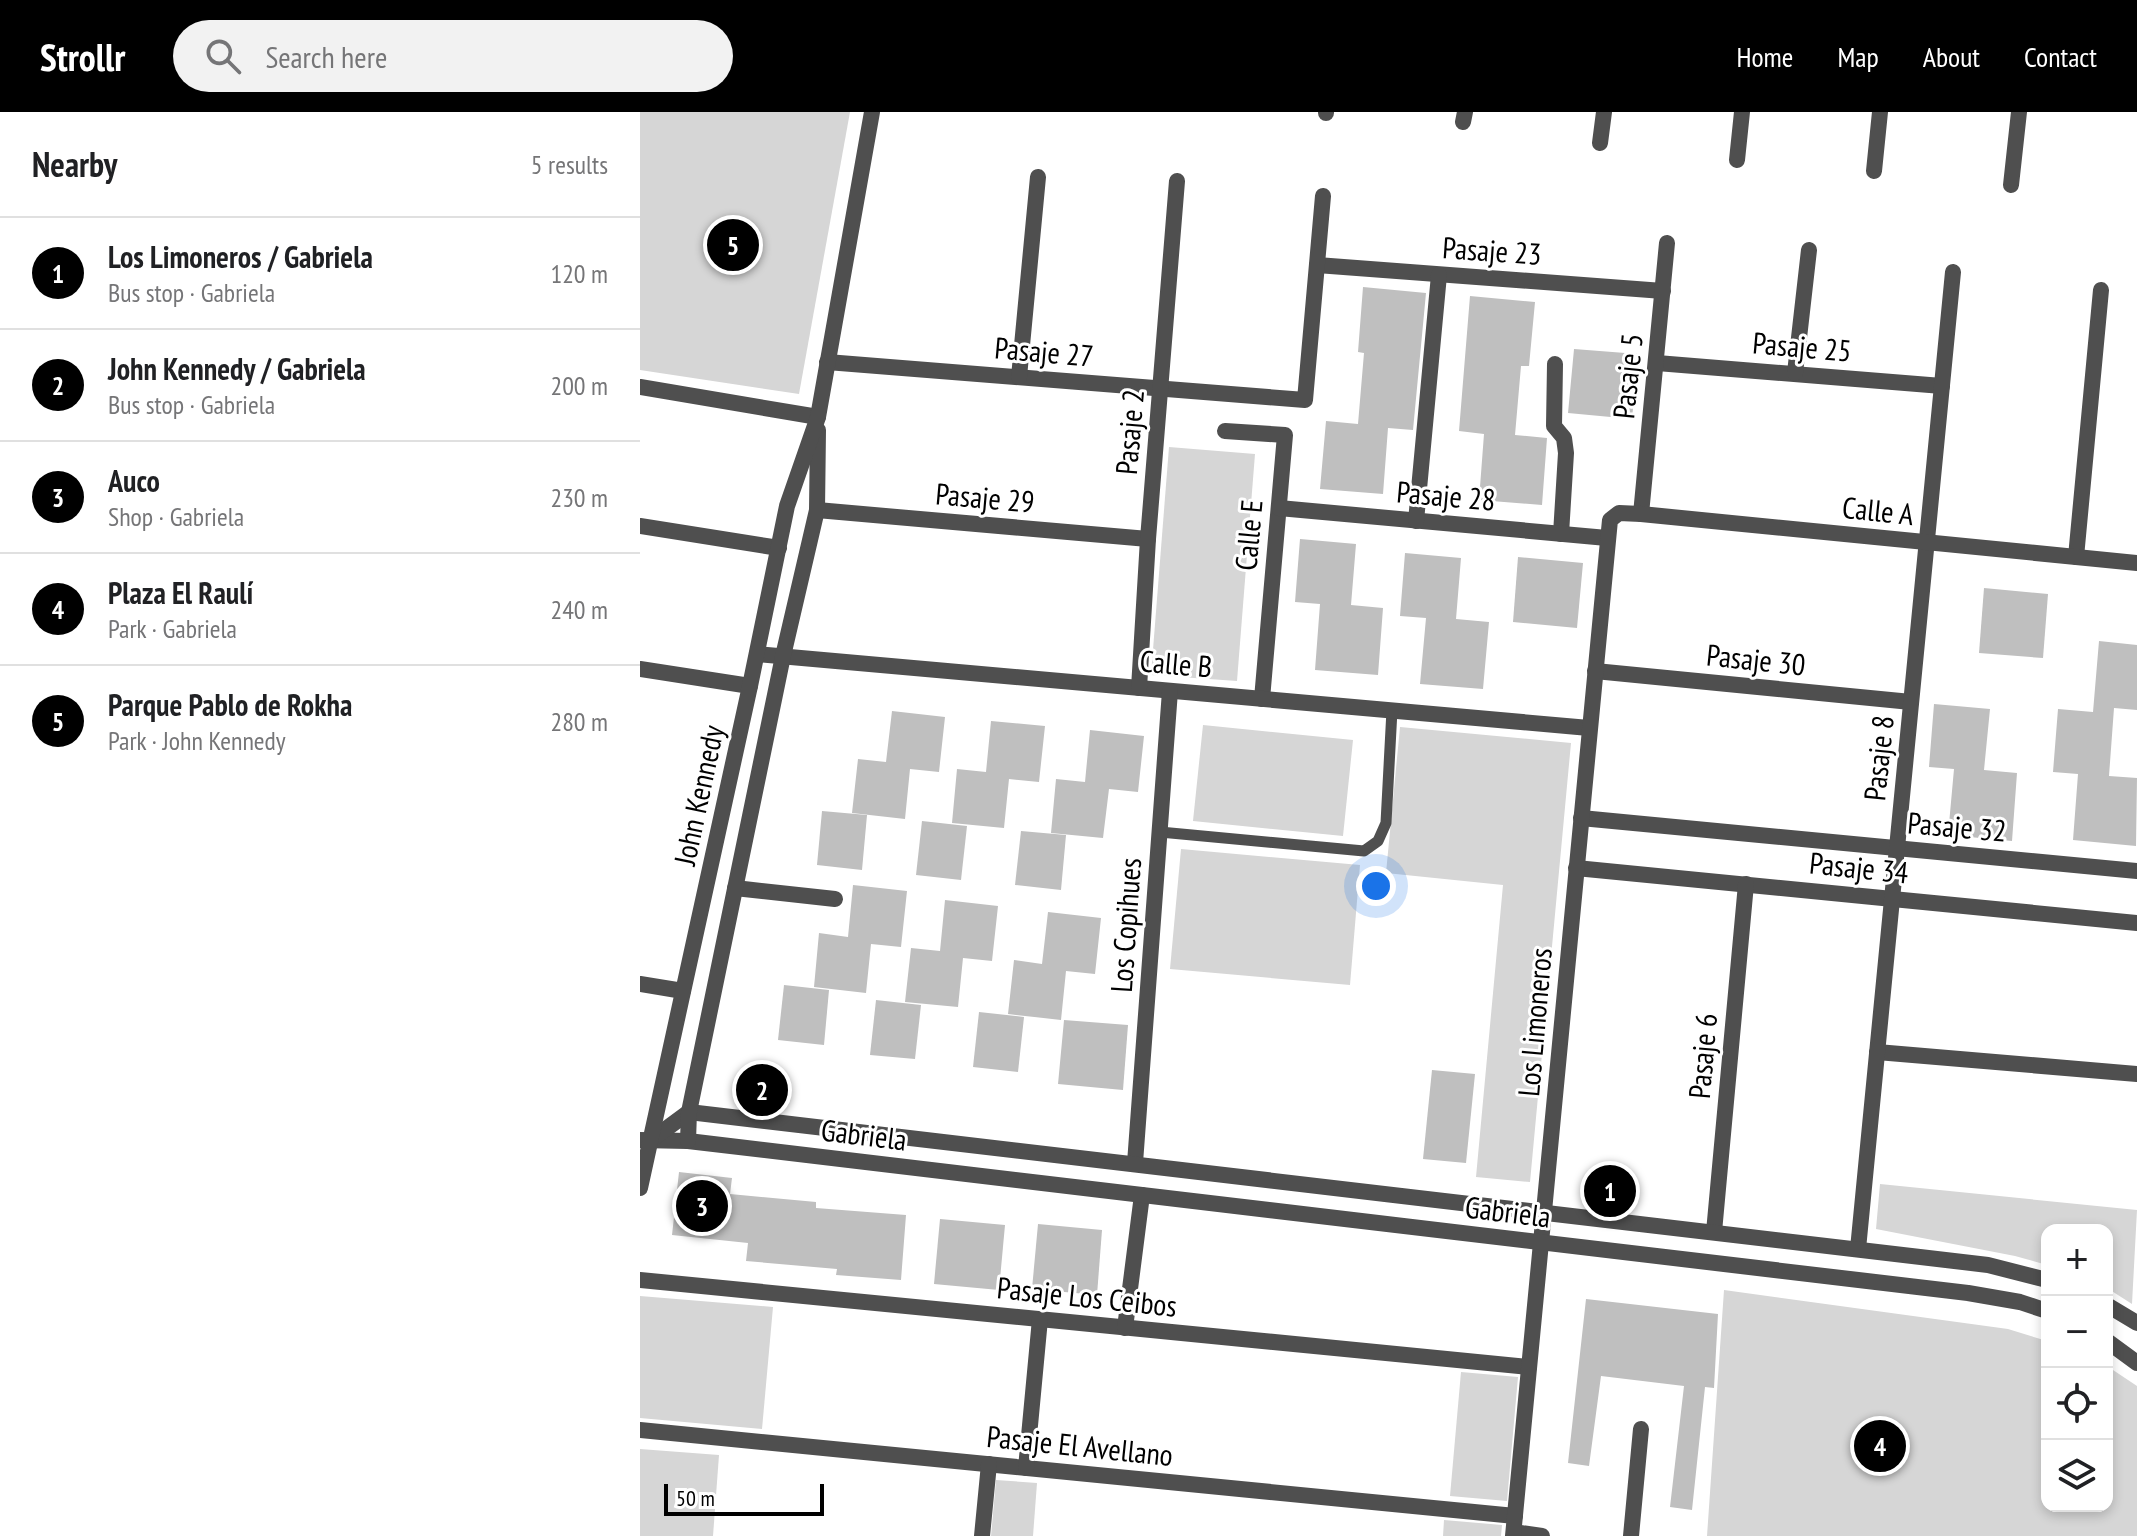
<!DOCTYPE html>
<meta charset="utf-8">
<style>
:root{--surface:#fff;--page:#f2f2f2;--text:#202124;--muted:#757577;--line:#e0e0e0;--accent:#000}
body{margin:0;font-family:"PT Sans Narrow",sans-serif;background:var(--page);color:var(--text)}
.controls{position:absolute;right:24px;bottom:24px;display:grid;overflow:hidden;border-radius:16px;box-shadow:0 4px 12px #0003}
.controls button{width:72px;height:72px;display:grid;place-items:center;padding:0;border:0;border-bottom:2px solid var(--line);background:var(--surface);color:var(--text);font:40px sans-serif}
.scale{position:absolute;left:24px;bottom:20px;width:160px;box-sizing:border-box;padding-left:8px;border:4px solid #000;border-top:0;font-size:22px;line-height:28px;white-space:nowrap;color:#000;-webkit-text-stroke:6px #fff;paint-order:stroke}
.you{position:absolute;left:736px;top:774px;width:28px;height:28px;margin:-20px;border:6px solid #fff;border-radius:50%;background:#1a73e8;box-shadow:0 0 0 12px #1a73e833}
.badge{display:grid;place-items:center;width:52px;height:52px;border-radius:50%;background:var(--accent);color:#fff;font-size:26px;font-weight:700}
.pin{position:absolute;translate:-50% -50%;border:4px solid #fff;box-shadow:0 2px 8px #0006}
.list{margin:0;padding:0;list-style:none}
h2{display:flex;justify-content:space-between;align-items:center;height:104px;margin:0;padding:0 32px;font-size:34px}
h2 small{font-size:26px;font-weight:400;color:var(--muted)}
.list li{display:grid;grid-template-columns:52px 1fr auto;gap:24px;align-items:center;box-sizing:border-box;height:112px;padding:0 32px;border-top:2px solid var(--line)}
.list b{display:block;font-size:30px;white-space:nowrap}
.list p{margin:0;font-size:26px;white-space:nowrap;color:var(--muted)}
.list em{font-size:26px;font-style:normal;color:var(--muted)}
.icon{flex:none;width:44px;height:44px;fill:none;stroke:currentColor;stroke-width:2;stroke-linecap:round;stroke-linejoin:round}
.map{position:relative;flex:none;width:1497px;height:1424px;overflow:hidden}
header{display:flex;align-items:center;gap:48px;box-sizing:border-box;height:112px;padding:0 40px;background:var(--accent);color:#fff}
header strong{font-size:38px}
nav{display:flex;gap:44px;margin-inline-start:auto;font-size:28px}
.search{width:560px;height:72px;background:var(--page);display:flex;align-items:center;gap:20px;box-sizing:border-box;padding:0 28px;border-radius:44px;color:var(--muted);font-size:30px}
main{display:flex}
aside{flex:1;background:var(--surface)}
.map>svg:first-child{display:block}
</style>
<header>
<strong>Strollr</strong>
<div class="search"><svg class="icon" aria-label="search" viewBox="0 0 24 24"><circle cx="10" cy="10" r="6"/><path d="M15 15l6 6"/></svg>Search here</div>
<nav><a>Home</a><a>Map</a><a>About</a><a>Contact</a></nav>
</header>
<main>
<aside>
<h2>Nearby<small>5 results</small></h2>
<ul class="list">
<li><span class="badge">1</span><div><b>Los Limoneros / Gabriela</b><p>Bus stop · Gabriela</p></div><em>120 m</em></li>
<li><span class="badge">2</span><div><b>John Kennedy / Gabriela</b><p>Bus stop · Gabriela</p></div><em>200 m</em></li>
<li><span class="badge">3</span><div><b>Auco</b><p>Shop · Gabriela</p></div><em>230 m</em></li>
<li><span class="badge">4</span><div><b>Plaza El Raulí</b><p>Park · Gabriela</p></div><em>240 m</em></li>
<li><span class="badge">5</span><div><b>Parque Pablo de Rokha</b><p>Park · John Kennedy</p></div><em>280 m</em></li>
</ul>
</aside>
<div class="map">
<svg width="1497" height="1424" viewBox="0 0 1497 1424">
<rect width="100%" height="100%" fill="#fff"/>
<g fill="#d6d6d6">
<path d="M0,0h210l-51,282 -159,-24z"/>
<path d="M529,335l86,7 -18,227 -86,-6z"/>
<path d="M563,613l150,15 -10,96 -150,-15z"/>
<path d="M760,615l171,16 -41,439 -54,-5 27,-292 -117,-12z"/>
<path d="M541,737l179,16 -10,120 -180,-16z"/>
<path d="M1240,1072l257,26 -5,94 -25,-16v-58h-60v35l-32,-9 -139,-27z"/>
<path d="M1084,1178l284,39 39,12v165h60v-140l30,20v150h-430z"/>
<path d="M0,1184l133,11 -11,122 -122,-11z"/>
<path d="M821,1260l57,5 -11,124 -57,-5z"/>
<path d="M0,1337l79,6 -6,81h-73z"/>
<path d="M356,1368l41,3 -4,53h-42z"/>
<path d="M804,1408l58,5 -1,11h-58z"/>
</g>
<g fill="#bfbfbf">
<path d="M723,175l63,6 -13,137 -25,-2 -5,66 -63,-5 6,-68 32,3 6,-71 -6,-1z"/>
<path d="M830,184l65,6 -6,64h-8l-6,69 32,3 -5,67 -63,-5 5,-66 -25,-3z"/>
<path d="M934,237l64,5 -6,65 -64,-6z"/>
<path d="M660,427l56,5 -5,61 32,3 -5,67 -63,-5 5,-66 -25,-2z"/>
<path d="M765,441l56,5 -5,61 33,3 -6,67 -63,-5 6,-66 -26,-2z"/>
<path d="M878,445l65,6 -6,65 -64,-6z"/>
<path d="M1344,476l64,6 -5,64 -64,-5z"/>
<path d="M1459,529l38,4v65l-23,-2 -5,68 28,2 -1,68 -63,-6 5,-66 -25,-2 5,-63 35,3z"/>
<path d="M1294,592l56,5 -6,61 33,3 -5,68 -64,-6 6,-66 -25,-2z"/>
<path d="M252,599l53,6 -6,55 -29,-3 -5,50 -53,-6 6,-54 28,3z"/>
<path d="M351,609l54,5 -6,56 -30,-3 -5,49 -52,-5 5,-54 29,3z"/>
<path d="M450,618l54,6 -6,56 -29,-3 -6,49 -52,-5 5,-54 29,3z"/>
<path d="M182,699l45,4 -5,55 -45,-5z"/>
<path d="M282,709l45,5 -6,54 -45,-5z"/>
<path d="M381,719l45,4 -5,55 -46,-5z"/>
<path d="M213,773l54,6 -6,56 -30,-3 -5,49 -52,-6 5,-54 29,4z"/>
<path d="M305,788l53,6 -6,55 -29,-3 -5,49 -53,-5 6,-54 29,3z"/>
<path d="M408,800l53,6 -6,56 -29,-3 -5,49 -53,-6 6,-54 28,4z"/>
<path d="M144,873l45,5 -5,55 -46,-5z"/>
<path d="M236,888l45,5 -6,54 -45,-4z"/>
<path d="M339,900l45,5 -6,55 -45,-5z"/>
<path d="M424,908l64,5 -5,65 -65,-6z"/>
<path d="M792,958l43,4 -9,89 -43,-4z"/>
<path d="M39,1060l53,6 -2,16 86,8v6l90,7 -5,65 -65,-5 1,-6 -91,-8 2,-18 -76,-8z"/>
<path d="M300,1107l65,6 -6,65 -65,-6z"/>
<path d="M398,1112l64,6 -5,65 -65,-6z"/>
<path d="M946,1187l132,15 -4,74 -9,-1 -13,123 -22,-3 14,-121 -83,-10 -12,90 -21,-3z"/>
</g>
<g fill="none" stroke-linecap="round" stroke-linejoin="round">
<path stroke="#4f4f4f" stroke-width="11" d="M520,720l204,19 14,-10 8,-18 6,-113"/>
<g stroke="#4f4f4f" stroke-width="16">
<path d="M686,1v-1"/>
<path d="M823,10l2,-10"/>
<path d="M960,31l4,-31"/>
<path d="M1097,48l5,-48"/>
<path d="M1234,59l6,-59"/>
<path d="M1371,73l8,-73"/>
<path d="M677,153l346,26"/>
<path d="M187,250l478,38 18,-204"/>
<path d="M1017,251l285,23"/>
<path d="M915,252l-1,62 10,12 2,15 -5,81"/>
<path d="M1155,261l14,-123"/>
<path d="M379,265l19,-200"/>
<path d="M0,275l178,30"/>
<path d="M585,319l60,4 -23,264"/>
<path d="M639,396l328,30"/>
<path d="M177,398l331,29"/>
<path d="M1001,402l26,-271"/>
<path d="M776,409l23,-246"/>
<path d="M0,414l139,22"/>
<path d="M1436,445l25,-267"/>
<path d="M117,542l832,74"/>
<path d="M0,557l110,17"/>
<path d="M955,559l316,31"/>
<path d="M499,576l9,-149 29,-358"/>
<path d="M941,706l556,53"/>
<path d="M936,756l561,55"/>
<path d="M95,776l100,11"/>
<path d="M0,872l43,7"/>
<path d="M1237,940l260,22"/>
<path d="M495,1051l35,-472"/>
<path d="M1074,1120l32,-348"/>
<path d="M1218,1137l95,-977"/>
<path d="M0,1168l889,87"/>
<path d="M485,1216l17,-133"/>
<path d="M0,1318l875,86"/>
<path d="M386,1356l14,-149"/>
<path d="M874,1420l28,4"/>
<path d="M342,1424l7,-72"/>
<path d="M873,1424l97,-1016 9,-7 22,1 496,49"/>
<path d="M991,1424l10,-107"/>
</g>
<g stroke="#4f4f4f" stroke-width="16">
<path d="M0,1028l48,1 1280,152 52,9 27,9"/>
<path d="M11,1028l38,-28 1299,153 59,15"/>
<path d="M48,1029l1,-29 94,-456 34,-146 1,-80"/>
<path d="M0,1076l110,-502 37,-180 31,-89 54,-305"/>
<path d="M1467,1193l30,18"/>
<path d="M1467,1229l30,22"/>
</g>
</g>
<g text-anchor="middle" dominant-baseline="central" stroke-width="6" stroke-linejoin="round" paint-order="stroke">
<g font-size="30" fill="#000" stroke="#fff">
<text transform="translate(852 138) rotate(4)">Pasaje 23</text>
<text transform="translate(1162 234) rotate(5)">Pasaje 25</text>
<text transform="translate(404 239) rotate(5)">Pasaje 27</text>
<text transform="translate(987 264) rotate(-84)">Pasaje 5</text>
<text transform="translate(489 320) rotate(-85)">Pasaje 2</text>
<text transform="translate(806 383) rotate(5)">Pasaje 28</text>
<text transform="translate(345 385) rotate(5)">Pasaje 29</text>
<text transform="translate(1238 398) rotate(6)">Calle A</text>
<text transform="translate(608 423) rotate(-85)">Calle E</text>
<text transform="translate(1116 547) rotate(6)">Pasaje 30</text>
<text transform="translate(536 551) rotate(5)">Calle B</text>
<text transform="translate(1238 646) rotate(-84)">Pasaje 8</text>
<text transform="translate(58 683) rotate(-78)">John Kennedy</text>
<text transform="translate(1317 714) rotate(5)">Pasaje 32</text>
<text transform="translate(1219 755) rotate(6)">Pasaje 34</text>
<text transform="translate(485 813) rotate(-86)">Los Copihues</text>
<text transform="translate(894 910) rotate(-85)">Los Limoneros</text>
<text transform="translate(1062 944) rotate(-85)">Pasaje 6</text>
<text transform="translate(224 1022) rotate(7)">Gabriela</text>
<text transform="translate(868 1099) rotate(7)">Gabriela</text>
<text transform="translate(447 1184) rotate(6)">Pasaje Los Ceibos</text>
<text transform="translate(440 1333) rotate(6)">Pasaje El Avellano</text>
</g>
</g>
</svg>
<div class="controls">
<button>+</button>
<button>−</button>
<button><svg class="icon" aria-label="locate" viewBox="0 0 24 24"><circle cx="12" cy="12" r="6"/><path d="M12 2v4M12 18v4M2 12h4M18 12h4"/></svg></button>
<button><svg class="icon" aria-label="layers" viewBox="0 0 24 24"><path d="M12 4l9 5-9 5-9-5zM3 14l9 5 9-5"/></svg></button>
</div>
<div class="scale">50 m</div>
<div class="you"></div>
<div class="pin badge" style="left:970px;top:1079px">1</div>
<div class="pin badge" style="left:122px;top:978px">2</div>
<div class="pin badge" style="left:62px;top:1094px">3</div>
<div class="pin badge" style="left:1240px;top:1334px">4</div>
<div class="pin badge" style="left:93px;top:133px">5</div>
</div>
</main>
